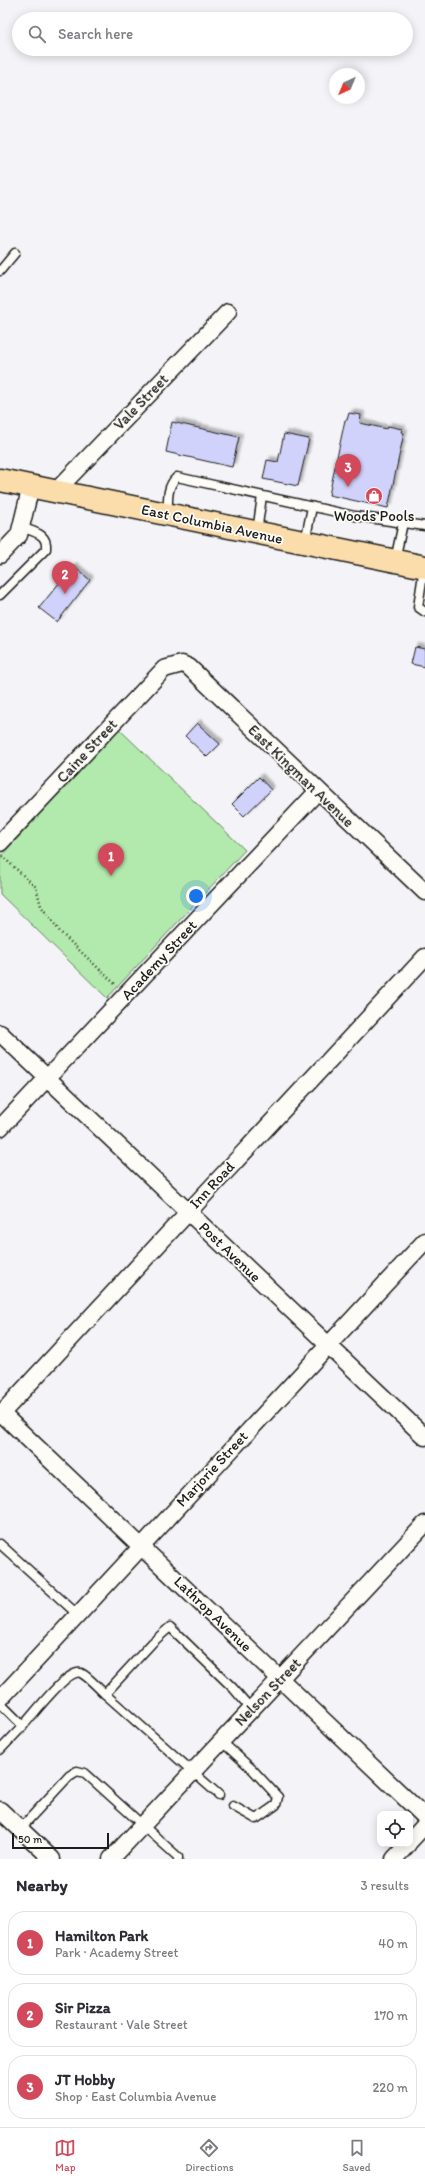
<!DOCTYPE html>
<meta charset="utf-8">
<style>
:root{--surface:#fff;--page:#f2f2f3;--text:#2b2b33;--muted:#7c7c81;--line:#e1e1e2;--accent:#d1495b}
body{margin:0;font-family:Itim,sans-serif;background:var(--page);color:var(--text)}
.controls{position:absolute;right:12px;bottom:12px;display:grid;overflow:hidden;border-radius:8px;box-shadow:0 2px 10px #0003}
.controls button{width:36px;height:36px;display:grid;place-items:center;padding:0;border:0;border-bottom:1px solid var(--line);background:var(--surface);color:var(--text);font:20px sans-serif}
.compass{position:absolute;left:329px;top:68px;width:36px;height:36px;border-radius:50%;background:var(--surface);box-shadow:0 2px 10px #0003;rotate:224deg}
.scale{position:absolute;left:12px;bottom:10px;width:97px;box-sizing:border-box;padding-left:4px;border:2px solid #1c1c1c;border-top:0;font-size:11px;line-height:14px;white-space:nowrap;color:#1c1c1c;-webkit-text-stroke:3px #fdfcf7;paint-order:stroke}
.you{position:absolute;left:196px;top:896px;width:14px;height:14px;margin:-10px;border:3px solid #fff;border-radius:50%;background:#1a73e8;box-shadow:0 0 0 6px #1a73e833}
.badge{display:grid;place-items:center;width:26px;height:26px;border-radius:50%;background:var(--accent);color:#fff;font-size:13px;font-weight:700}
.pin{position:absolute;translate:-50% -33px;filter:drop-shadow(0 1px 2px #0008)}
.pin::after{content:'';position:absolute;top:21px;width:14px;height:12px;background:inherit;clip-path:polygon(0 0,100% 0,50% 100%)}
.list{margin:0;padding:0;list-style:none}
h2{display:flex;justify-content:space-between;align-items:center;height:52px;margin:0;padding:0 16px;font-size:17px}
h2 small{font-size:13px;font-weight:400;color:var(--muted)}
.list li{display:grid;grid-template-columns:26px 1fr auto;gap:12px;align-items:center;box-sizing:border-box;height:64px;margin:0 8px 8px;padding:0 8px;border:1px solid var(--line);border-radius:16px}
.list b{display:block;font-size:15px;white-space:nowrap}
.list p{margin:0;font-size:13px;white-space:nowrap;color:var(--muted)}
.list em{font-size:13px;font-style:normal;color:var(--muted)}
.icon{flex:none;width:22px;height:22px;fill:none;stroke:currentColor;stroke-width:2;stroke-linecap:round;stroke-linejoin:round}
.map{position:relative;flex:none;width:425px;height:1859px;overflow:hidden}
.search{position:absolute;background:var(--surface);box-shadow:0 2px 10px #0003;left:12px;right:12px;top:12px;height:44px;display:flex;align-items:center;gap:10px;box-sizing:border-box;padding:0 14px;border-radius:22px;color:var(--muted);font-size:15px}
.sheet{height:268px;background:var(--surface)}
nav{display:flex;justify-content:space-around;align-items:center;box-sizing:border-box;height:56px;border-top:1px solid var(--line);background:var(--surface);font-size:11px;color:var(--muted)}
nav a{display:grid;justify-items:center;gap:2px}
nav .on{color:var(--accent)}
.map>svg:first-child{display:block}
</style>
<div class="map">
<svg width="425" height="1859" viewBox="0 0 425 1859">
<defs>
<filter id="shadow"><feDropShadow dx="3.5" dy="-3.5" stdDeviation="1" flood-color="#0004"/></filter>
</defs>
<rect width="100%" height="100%" fill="#f4f4f8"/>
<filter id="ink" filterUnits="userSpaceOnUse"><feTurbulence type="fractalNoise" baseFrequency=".025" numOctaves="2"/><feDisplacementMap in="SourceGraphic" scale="8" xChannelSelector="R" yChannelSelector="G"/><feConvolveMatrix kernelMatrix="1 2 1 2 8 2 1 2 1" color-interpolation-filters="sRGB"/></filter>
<g filter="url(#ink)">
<path fill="#b2e9ac" stroke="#678264" d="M119,729l126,121 -138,148 -107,-104v-37z"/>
<g fill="#d0d2fb" stroke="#1c1c1c" filter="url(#shadow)">
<path d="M349,413l12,2 -1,8 27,6 1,-3 14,3 -1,3 3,1 -16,75 -59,-13 16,-75h2z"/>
<path d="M172,422l67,15 -7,30 -66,-15z"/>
<path d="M284,434l25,5 -11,47 -35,-7 4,-19 11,2z"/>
<path d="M73,566l17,14 -33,42 -18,-14z"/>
<path d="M415,647l10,2v18l-14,-3z"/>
<path d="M197,723l23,21 -13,13 -22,-21z"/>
<path d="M259,777l12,13 -27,26 -12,-12z"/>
</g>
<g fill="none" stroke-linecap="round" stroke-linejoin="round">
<g stroke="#1c1c1c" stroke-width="11">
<g id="service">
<path d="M0,271l15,-18"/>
<path d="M168,514c0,-13 -2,-27 9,-37l178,39 70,10"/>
<path d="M257,532l5,-36"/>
<path d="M305,542l7,-35"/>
<path d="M395,560l8,-37"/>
<path d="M424,567l-6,40 7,5"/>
<path d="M0,595l46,-46c2,-16 -13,-17 -25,-22"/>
<path d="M0,1544l77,70"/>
<path d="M0,1703l23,23 -23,24"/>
<path d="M23,1726c9,-10 45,-58 58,-53 8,4 17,15 24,21"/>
<path d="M221,1741l32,29 25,27 -2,8 -20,14 -23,-13"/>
<path d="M219,1795l-114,-101 48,-52 17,-15 63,61 19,22"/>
<path d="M20,1829l49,-53 8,-5 8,2 93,84v2"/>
</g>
</g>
<g stroke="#1c1c1c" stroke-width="19">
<g id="minor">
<path d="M55,492l173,-180"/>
<path d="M0,555l19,-20 12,-49"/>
<path d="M0,843l164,-174 18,-5 7,3 236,225"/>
<path d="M0,1033l425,404"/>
<path d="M0,1128l317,-336"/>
<path d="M0,1412l425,405"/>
<path d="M0,1415l425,-458"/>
<path d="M0,1699l425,-458"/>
<path d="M0,1810l52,49"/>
<path d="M410,1841l15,-16"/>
<path d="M111,1859l314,-335"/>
<path d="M394,1859l14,-15"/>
</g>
</g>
<g stroke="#1c1c1c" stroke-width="25">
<path id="primary" d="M0,480l425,87"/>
</g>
<path stroke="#1c1c1c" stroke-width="2.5" stroke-dasharray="1 3" stroke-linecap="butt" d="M2,856l34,31 5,19 20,27 55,52"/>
<use href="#service" stroke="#fdfcf7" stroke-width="8"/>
<use href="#minor" stroke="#fdfcf7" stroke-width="16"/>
<use href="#primary" stroke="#fbddab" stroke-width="22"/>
</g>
</g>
<defs>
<g id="shop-disc" transform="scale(0.9)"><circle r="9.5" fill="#d1495b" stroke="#fdfcf7"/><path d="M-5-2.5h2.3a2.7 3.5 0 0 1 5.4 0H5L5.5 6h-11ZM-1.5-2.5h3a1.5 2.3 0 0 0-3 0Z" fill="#fff"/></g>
</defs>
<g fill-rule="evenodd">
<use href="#shop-disc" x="374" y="496"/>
</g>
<g text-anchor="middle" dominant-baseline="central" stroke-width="3.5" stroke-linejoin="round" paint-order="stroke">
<g font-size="15" fill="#1c1c1c" stroke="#fdfcf7">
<text transform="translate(141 402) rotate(-46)">Vale Street</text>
<text transform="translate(212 524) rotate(12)">East Columbia Avenue</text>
<text transform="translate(87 751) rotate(-47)">Caine Street</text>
<text transform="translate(301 776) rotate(44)">East Kingman Avenue</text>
<text transform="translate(159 960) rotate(-47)">Academy Street</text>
<text transform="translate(212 1185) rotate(-47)">Inn Road</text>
<text transform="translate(230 1252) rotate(44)">Post Avenue</text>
<text transform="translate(212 1469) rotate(-47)">Marjorie Street</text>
<text transform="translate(213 1614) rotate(44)">Lathrop Avenue</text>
<text transform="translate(268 1692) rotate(-46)">Nelson Street</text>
</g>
<g font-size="15" fill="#1c1c1c" stroke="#fdfcf7">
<text x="374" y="516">Woods Pools</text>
</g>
</g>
</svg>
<div class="controls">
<button><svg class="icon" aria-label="locate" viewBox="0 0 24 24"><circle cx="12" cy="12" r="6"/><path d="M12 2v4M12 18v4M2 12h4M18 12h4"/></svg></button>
</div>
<svg class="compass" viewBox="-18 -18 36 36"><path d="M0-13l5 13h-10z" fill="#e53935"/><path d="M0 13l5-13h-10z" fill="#7c7c81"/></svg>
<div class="scale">50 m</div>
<div class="you"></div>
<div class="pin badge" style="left:111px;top:876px">1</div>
<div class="pin badge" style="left:65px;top:594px">2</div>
<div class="pin badge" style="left:348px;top:487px">3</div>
<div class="search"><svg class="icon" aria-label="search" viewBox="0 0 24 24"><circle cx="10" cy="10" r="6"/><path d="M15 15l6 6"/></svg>Search here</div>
</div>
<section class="sheet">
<h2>Nearby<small>3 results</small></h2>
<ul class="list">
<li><span class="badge">1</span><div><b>Hamilton Park</b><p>Park · Academy Street</p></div><em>40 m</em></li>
<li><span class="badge">2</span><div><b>Sir Pizza</b><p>Restaurant · Vale Street</p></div><em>170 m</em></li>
<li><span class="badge">3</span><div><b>JT Hobby</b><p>Shop · East Columbia Avenue</p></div><em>220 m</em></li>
</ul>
</section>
<nav>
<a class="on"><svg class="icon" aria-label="map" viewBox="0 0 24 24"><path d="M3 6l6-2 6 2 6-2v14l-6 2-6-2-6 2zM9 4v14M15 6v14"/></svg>Map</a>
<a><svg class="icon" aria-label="directions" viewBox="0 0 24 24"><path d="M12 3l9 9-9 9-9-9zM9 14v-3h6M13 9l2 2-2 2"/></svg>Directions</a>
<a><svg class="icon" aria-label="saved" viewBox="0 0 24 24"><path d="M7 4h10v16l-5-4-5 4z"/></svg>Saved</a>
</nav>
